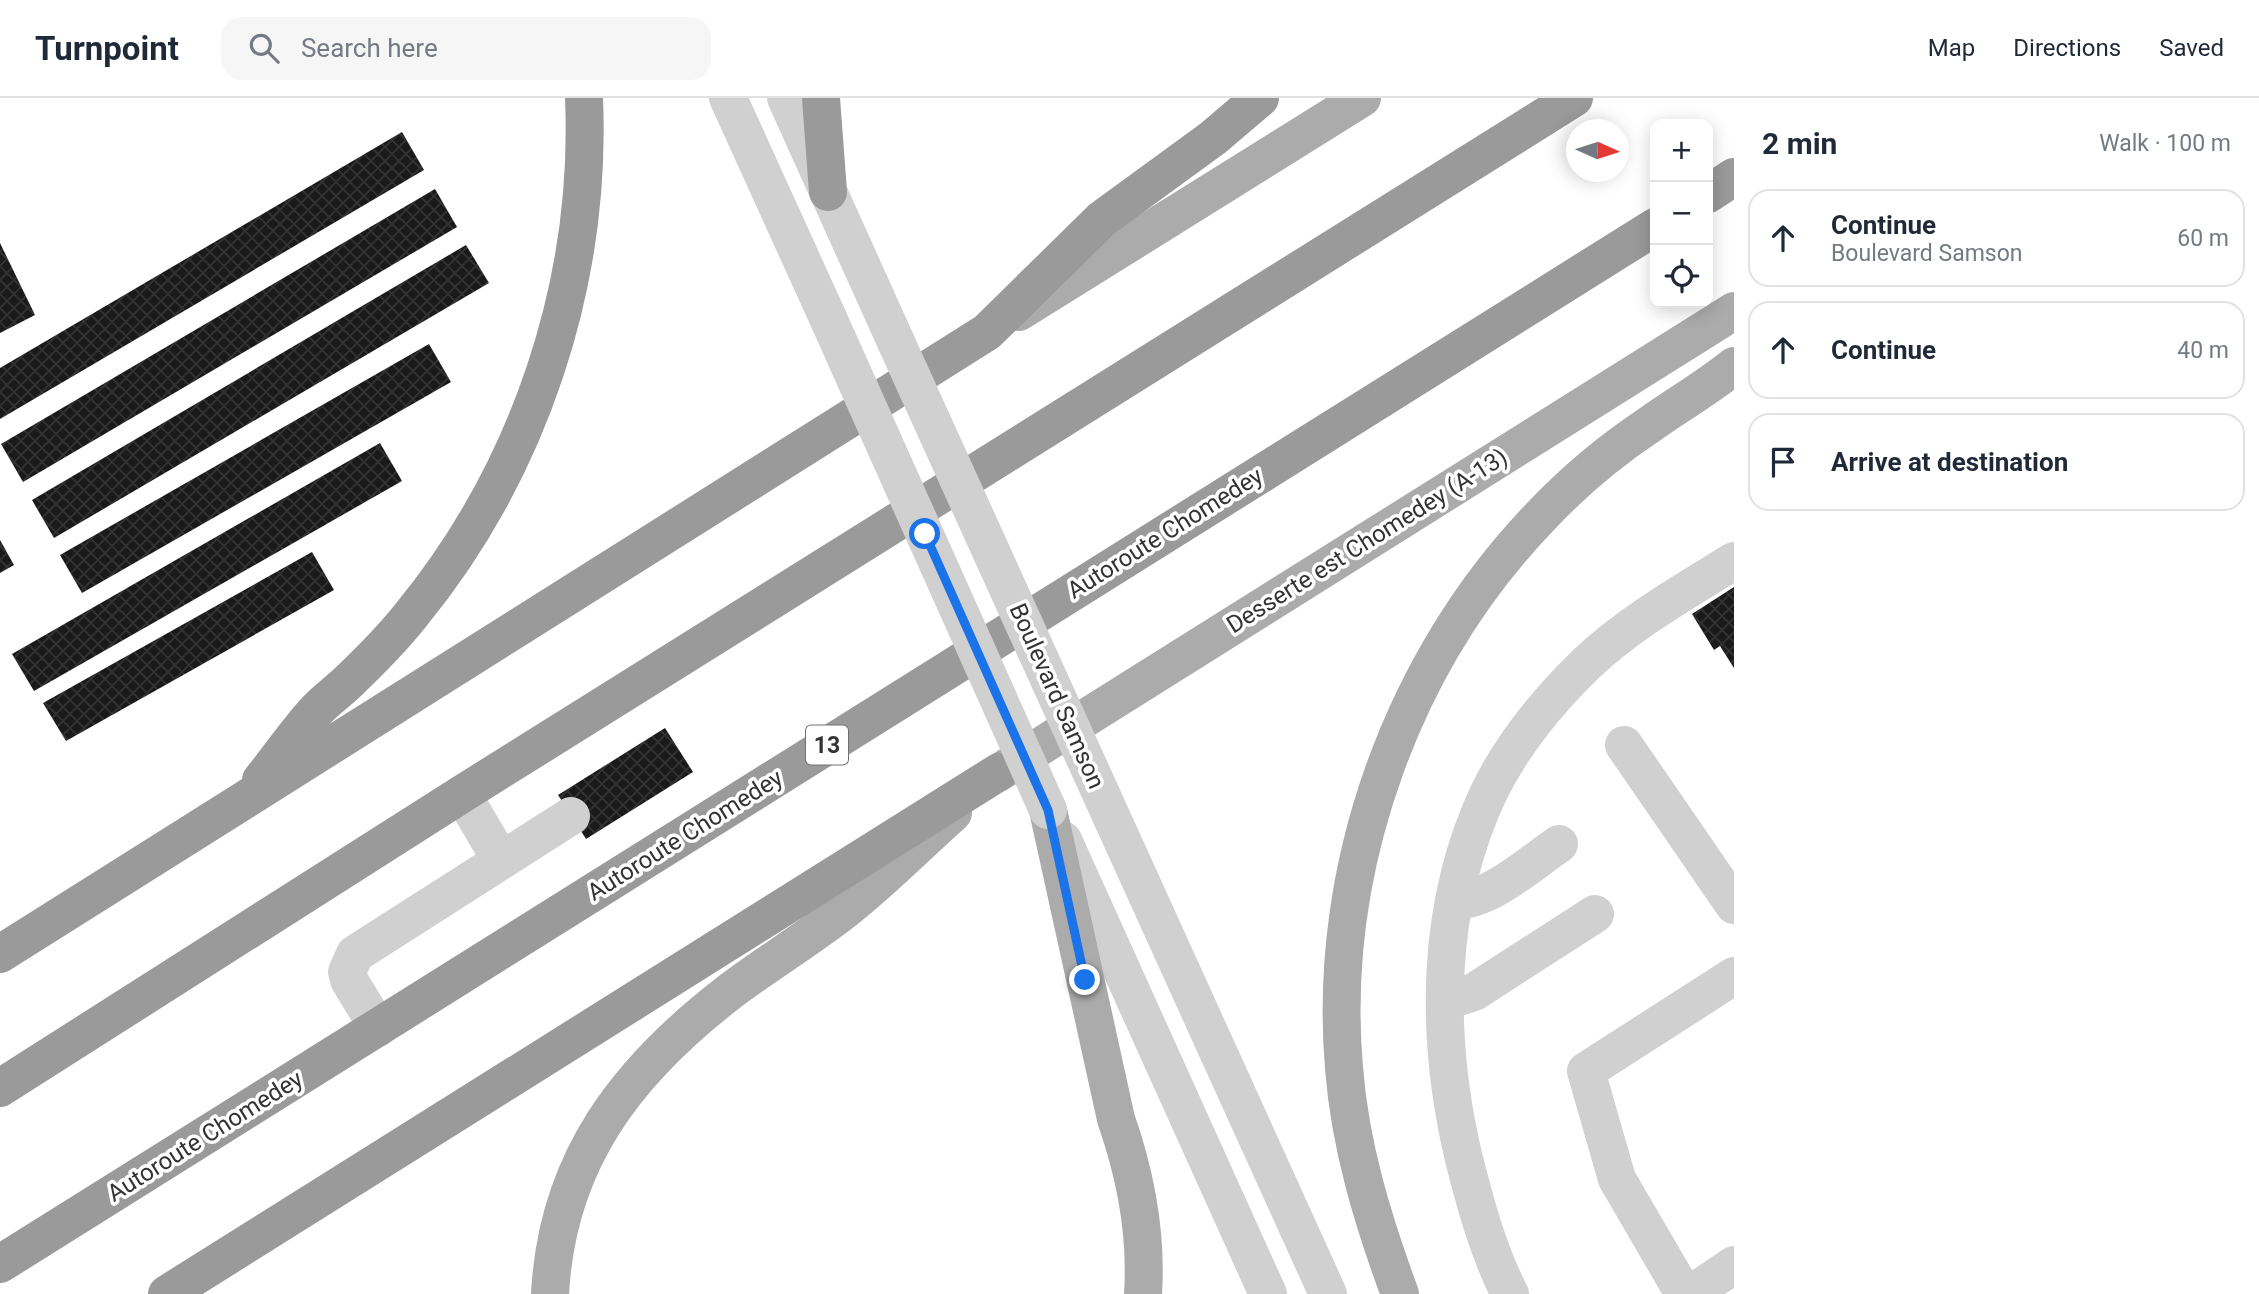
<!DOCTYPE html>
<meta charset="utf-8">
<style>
:root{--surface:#fff;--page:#f6f6f7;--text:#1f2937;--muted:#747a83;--line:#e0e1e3}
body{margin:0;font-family:Roboto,sans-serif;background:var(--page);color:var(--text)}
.controls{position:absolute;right:21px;top:21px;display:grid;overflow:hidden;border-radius:14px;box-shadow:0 4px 18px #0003}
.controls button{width:63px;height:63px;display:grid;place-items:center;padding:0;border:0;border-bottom:2px solid var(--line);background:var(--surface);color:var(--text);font:35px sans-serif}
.compass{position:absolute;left:1566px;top:21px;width:63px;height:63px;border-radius:50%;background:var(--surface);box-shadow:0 4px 18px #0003;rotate:93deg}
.stop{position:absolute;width:21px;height:21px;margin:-16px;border:5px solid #1a73e8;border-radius:50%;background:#fff}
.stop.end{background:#1a73e8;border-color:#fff;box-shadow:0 2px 7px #0008}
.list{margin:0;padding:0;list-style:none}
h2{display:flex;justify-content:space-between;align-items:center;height:91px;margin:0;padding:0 28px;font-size:30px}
h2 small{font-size:23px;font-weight:400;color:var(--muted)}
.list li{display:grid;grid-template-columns:46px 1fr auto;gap:21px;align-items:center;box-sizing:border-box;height:98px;margin:0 14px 14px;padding:0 14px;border:2px solid var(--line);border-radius:21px}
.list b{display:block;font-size:26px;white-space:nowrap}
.list p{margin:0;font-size:23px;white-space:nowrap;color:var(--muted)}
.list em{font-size:23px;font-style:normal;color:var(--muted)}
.icon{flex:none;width:38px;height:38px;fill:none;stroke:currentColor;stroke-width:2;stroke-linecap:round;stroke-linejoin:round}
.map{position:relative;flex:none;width:1734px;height:1196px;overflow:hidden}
header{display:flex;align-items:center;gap:42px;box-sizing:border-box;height:98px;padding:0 35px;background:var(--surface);border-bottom:2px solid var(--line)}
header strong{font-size:33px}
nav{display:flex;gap:38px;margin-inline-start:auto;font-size:24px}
.search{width:490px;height:63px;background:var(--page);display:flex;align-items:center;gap:18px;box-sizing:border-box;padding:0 24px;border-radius:21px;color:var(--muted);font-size:26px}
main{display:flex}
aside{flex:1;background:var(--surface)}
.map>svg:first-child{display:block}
</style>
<header>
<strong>Turnpoint</strong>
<div class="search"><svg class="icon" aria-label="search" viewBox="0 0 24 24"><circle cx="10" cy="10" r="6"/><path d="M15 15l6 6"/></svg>Search here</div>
<nav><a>Map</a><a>Directions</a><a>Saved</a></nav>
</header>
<main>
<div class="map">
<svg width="1734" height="1196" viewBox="0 0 1734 1196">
<defs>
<pattern id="building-cross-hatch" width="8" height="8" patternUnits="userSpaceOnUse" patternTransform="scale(1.75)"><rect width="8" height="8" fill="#1a1a1a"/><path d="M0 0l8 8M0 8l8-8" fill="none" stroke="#333"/></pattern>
</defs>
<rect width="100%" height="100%" fill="#fff"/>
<g fill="url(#building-cross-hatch)">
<path d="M402,34l22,38 -424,249v-51z"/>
<path d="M435,91l22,38 -434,255 -22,-38z"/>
<path d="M0,145l35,72 -35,18z"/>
<path d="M466,147l23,38 -435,255 -22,-38z"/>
<path d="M429,246l22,38 -369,211 -22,-38z"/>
<path d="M380,345l22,38 -368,210 -22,-37z"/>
<path d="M0,442l14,25 -14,8z"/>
<path d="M312,454l22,38 -268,151 -23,-38z"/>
<path d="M1734,489v81l-14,-22 -6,4 -22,-36z"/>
<path d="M665,630l28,44 -107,67 -28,-44z"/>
</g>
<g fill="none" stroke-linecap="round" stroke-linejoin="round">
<g stroke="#d0d0d0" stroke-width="38">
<path d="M728,0l100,220"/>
<path d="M786,0l110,244"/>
<path d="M1624,647l110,160"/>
<path d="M462,696l39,66"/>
<path d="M1112,720l216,476"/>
<path d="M1063,742l205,454"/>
<path d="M1455,802c33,2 76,-37 104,-56"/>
<path d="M1446,903l28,-9 121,-78"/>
<path d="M378,930l-29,-48 -2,-8 8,-18 216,-138"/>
<path d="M1510,1196c-22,-43 -34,-88 -46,-135 -29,-121 -29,-255 26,-369 23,-46 59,-90 96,-126 43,-41 98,-72 148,-103"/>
<path d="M1684,1196l-67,-115 -31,-108 148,-95"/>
<path d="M1691,1196l43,-29"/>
</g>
<g stroke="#ababab" stroke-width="38">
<path d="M1019,214l343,-214"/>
<path d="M998,675l736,-462"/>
<path d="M1048,712l68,309c20,57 31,114 27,175"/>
<path d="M550,1196c7,-133 76,-222 178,-301 38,-29 80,-54 118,-84 37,-29 71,-64 107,-96"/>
<path d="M1400,1196c-27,-73 -50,-148 -56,-226 -17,-200 58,-408 197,-552 32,-34 69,-65 108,-91 28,-20 58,-37 85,-59"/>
</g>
<g stroke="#9a9a9a" stroke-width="38">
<path d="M821,0l7,94"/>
<path d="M1708,96l26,-17"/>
<path d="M261,682c18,-22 34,-46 53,-67 10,-12 24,-21 35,-32 22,-21 43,-42 62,-66 118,-144 181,-331 173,-517"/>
<path d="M0,856l987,-622 115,-113 111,-81 47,-40"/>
<path d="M0,990l462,-294 1112,-696"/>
<path d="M0,1166l1655,-1037"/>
<path d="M167,1196l832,-522"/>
</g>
<g stroke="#d0d0d0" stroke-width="38">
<path d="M828,220l220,492"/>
<path d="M896,244l216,476"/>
</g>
</g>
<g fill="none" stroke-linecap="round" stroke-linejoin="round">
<path stroke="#1a73e8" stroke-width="9" d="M925,436l123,276 37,170"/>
</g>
<g text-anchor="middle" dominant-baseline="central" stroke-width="7" stroke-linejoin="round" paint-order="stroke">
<rect fill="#fff" stroke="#707070" stroke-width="2" x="806" y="627.5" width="42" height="39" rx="5"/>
<g font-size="23" font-weight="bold" fill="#333">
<text x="827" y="647">13</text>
</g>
<g font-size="24" fill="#333" stroke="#fff">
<text transform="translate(1165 435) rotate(-32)">Autoroute Chomedey</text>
<text transform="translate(1367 443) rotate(-32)">Desserte est Chomedey (A-13)</text>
<text transform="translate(1057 598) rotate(66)">Boulevard Samson</text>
<text transform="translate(685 737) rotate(-32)">Autoroute Chomedey</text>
<text transform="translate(205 1038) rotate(-32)">Autoroute Chomedey</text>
</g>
</g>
</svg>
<div class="controls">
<button>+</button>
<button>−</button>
<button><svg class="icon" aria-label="locate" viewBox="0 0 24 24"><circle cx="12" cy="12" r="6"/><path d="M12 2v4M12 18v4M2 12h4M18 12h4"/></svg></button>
</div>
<svg class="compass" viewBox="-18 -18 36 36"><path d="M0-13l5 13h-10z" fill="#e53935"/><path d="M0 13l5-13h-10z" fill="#747a83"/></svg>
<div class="stop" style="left:925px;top:436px"></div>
<div class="stop end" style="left:1085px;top:882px"></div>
</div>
<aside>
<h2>2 min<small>Walk · 100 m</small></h2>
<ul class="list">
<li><svg class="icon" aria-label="ahead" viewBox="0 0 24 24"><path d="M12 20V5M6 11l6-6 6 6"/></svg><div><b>Continue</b><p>Boulevard Samson</p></div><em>60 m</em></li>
<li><svg class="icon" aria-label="ahead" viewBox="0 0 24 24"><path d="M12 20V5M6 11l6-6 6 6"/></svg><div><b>Continue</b></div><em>40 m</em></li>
<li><svg class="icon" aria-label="arrive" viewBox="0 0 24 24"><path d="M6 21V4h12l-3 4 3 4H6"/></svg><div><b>Arrive at destination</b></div></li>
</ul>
</aside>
</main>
